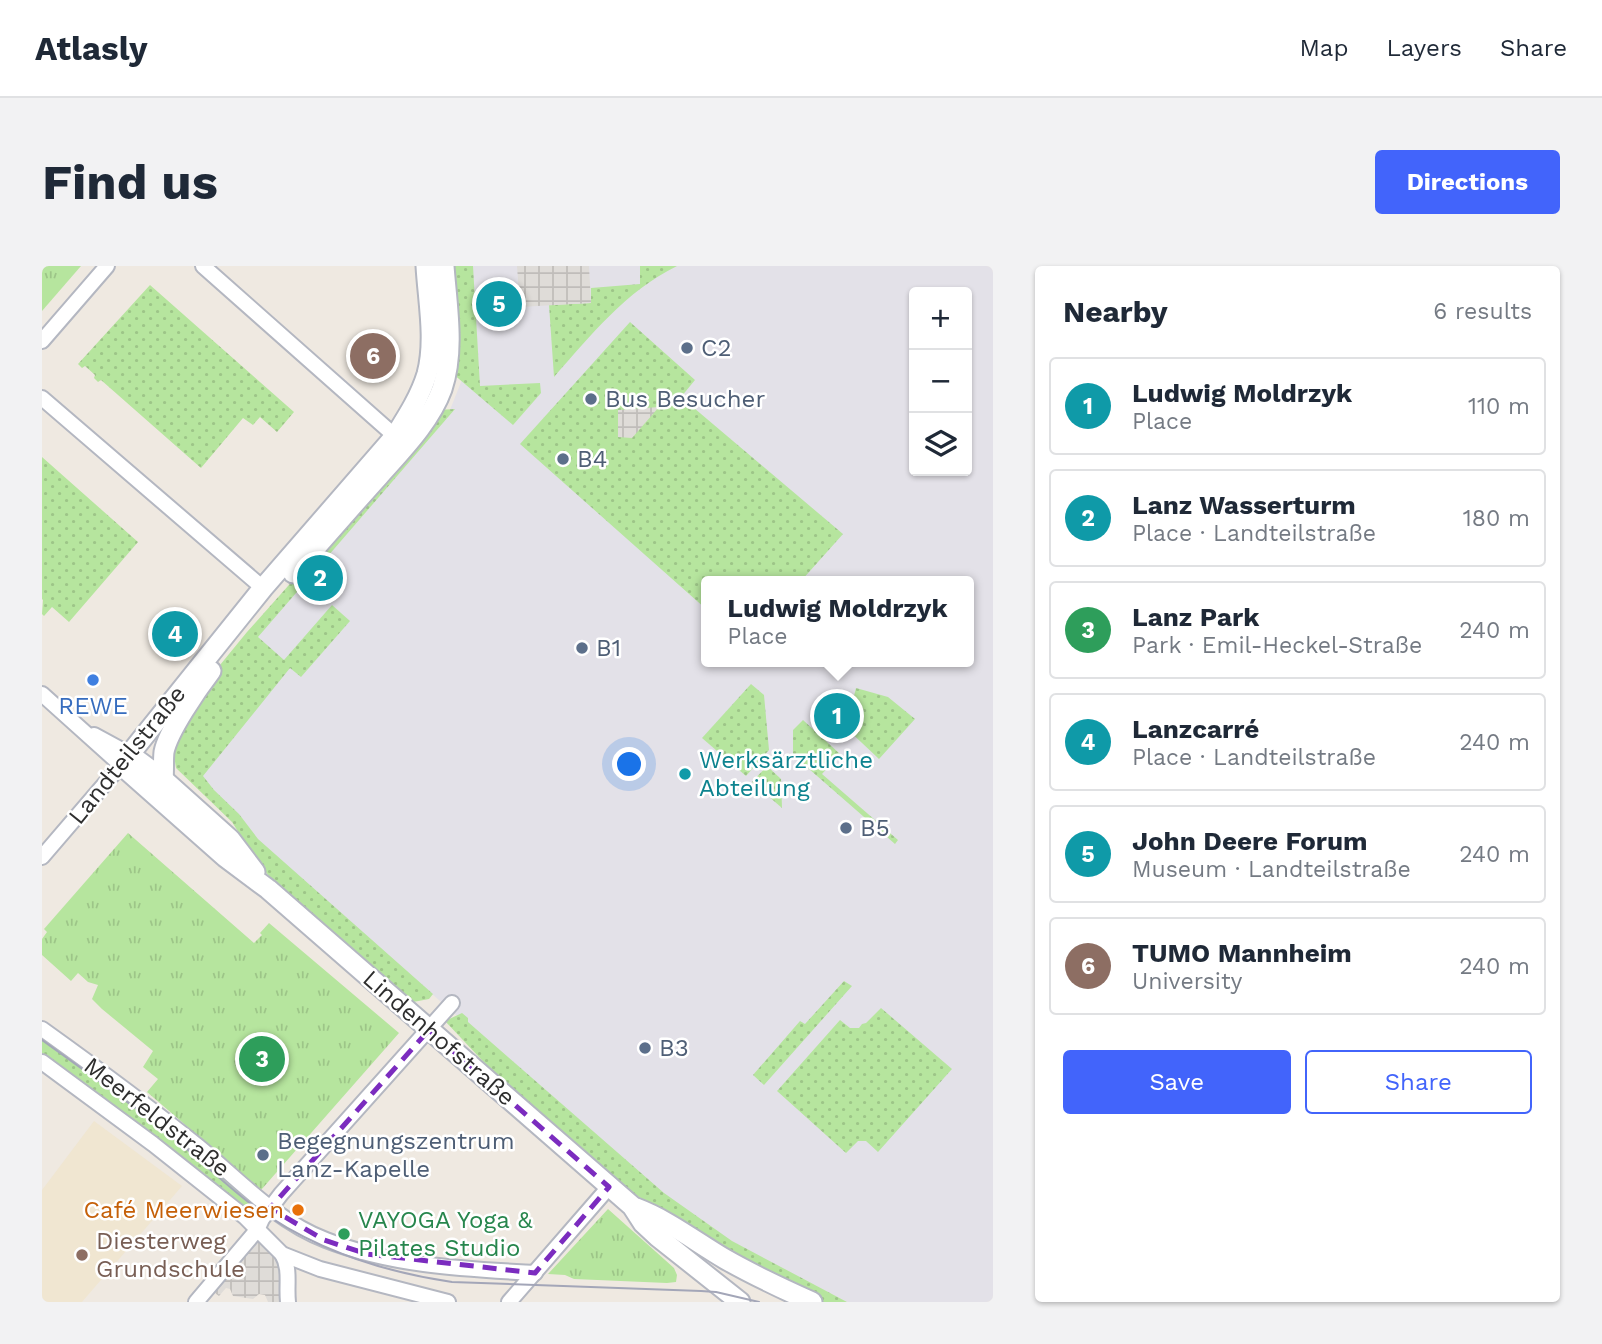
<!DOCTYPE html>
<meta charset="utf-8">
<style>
:root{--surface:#fff;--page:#f2f2f3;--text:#1f2937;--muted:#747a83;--line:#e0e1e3;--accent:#4264fb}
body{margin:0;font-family:"Work Sans",sans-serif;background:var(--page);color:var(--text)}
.controls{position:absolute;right:21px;top:21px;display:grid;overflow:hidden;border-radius:7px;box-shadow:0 2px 5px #0004}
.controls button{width:63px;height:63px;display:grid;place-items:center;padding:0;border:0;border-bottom:2px solid var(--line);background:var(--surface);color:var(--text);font:35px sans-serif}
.you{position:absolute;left:588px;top:499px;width:24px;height:24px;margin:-18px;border:5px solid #fff;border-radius:50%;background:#1a73e8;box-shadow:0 0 0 10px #1a73e833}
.badge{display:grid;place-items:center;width:46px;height:46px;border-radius:50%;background:var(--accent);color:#fff;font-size:23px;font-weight:700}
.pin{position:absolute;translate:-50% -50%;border:4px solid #fff;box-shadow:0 2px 7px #0006}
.popup{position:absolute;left:659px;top:310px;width:273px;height:91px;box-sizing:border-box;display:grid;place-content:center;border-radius:7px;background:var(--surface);filter:drop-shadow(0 2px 5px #0005);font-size:23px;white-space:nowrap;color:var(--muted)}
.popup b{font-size:26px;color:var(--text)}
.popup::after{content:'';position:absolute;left:50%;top:100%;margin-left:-14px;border:14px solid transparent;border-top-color:var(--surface)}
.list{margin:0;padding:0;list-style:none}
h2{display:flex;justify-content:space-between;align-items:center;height:91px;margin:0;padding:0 28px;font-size:30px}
h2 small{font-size:23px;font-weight:400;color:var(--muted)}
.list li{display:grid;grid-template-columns:46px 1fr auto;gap:21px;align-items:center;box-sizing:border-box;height:98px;margin:0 14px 14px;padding:0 14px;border:2px solid var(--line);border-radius:7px}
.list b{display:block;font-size:26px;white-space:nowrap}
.list p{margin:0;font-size:23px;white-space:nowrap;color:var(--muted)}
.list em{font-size:23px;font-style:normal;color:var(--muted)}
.actions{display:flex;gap:14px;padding:21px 28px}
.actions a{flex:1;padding:16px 0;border:2px solid var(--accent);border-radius:7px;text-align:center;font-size:24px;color:var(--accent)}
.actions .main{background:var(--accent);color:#fff}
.icon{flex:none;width:38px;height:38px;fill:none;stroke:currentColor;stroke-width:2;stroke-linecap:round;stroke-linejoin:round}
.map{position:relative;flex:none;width:951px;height:1036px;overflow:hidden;border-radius:7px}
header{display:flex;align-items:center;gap:42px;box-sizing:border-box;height:98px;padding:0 35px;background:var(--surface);border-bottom:2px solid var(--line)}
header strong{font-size:33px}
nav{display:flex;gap:38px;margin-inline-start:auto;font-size:24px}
.intro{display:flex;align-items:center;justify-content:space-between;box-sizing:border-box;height:168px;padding:0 42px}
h1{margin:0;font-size:49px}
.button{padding:18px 32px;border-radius:7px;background:var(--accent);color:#fff;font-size:24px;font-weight:700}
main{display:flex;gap:42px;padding:0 42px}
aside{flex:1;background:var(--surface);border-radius:7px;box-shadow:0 2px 5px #0004}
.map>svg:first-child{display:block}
</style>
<header>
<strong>Atlasly</strong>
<nav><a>Map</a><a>Layers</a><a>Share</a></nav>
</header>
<div class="intro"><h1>Find us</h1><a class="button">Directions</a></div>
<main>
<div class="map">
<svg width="951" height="1036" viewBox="0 0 951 1036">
<defs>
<pattern id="grass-dots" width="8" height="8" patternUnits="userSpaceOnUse" patternTransform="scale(1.75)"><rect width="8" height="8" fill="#b6e59e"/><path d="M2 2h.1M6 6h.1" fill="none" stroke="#9dc588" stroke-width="1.8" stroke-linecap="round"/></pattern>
<pattern id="park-tufts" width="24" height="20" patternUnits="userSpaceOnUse" patternTransform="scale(1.75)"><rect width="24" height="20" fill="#b6e59e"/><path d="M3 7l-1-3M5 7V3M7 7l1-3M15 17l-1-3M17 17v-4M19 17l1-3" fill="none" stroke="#9dc588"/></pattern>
<pattern id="plaza-grid" width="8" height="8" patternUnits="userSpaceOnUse" patternTransform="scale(1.75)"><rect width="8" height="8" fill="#dfdcd8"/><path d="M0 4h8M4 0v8" fill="none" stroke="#c0bdba"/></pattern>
</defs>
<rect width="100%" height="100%" fill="#efe9e1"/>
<path fill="#e3e1e8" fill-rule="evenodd" d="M423,0h528v1036h-146l-115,-60 -70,-47 -405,-354 -68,-70 67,-135 192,-221 15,-38zM872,26h53v179h-53zM664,315h262v81h-262z"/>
<path fill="#f0e6d1" d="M52,855l88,65 -100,116h-40v-112z"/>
<g fill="url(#grass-dots)">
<path d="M409,0h22l7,120 60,-3 1,10 -28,32 -61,-52z"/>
<path d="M598,0h37c-51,25 -86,69 -123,111l-5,-72 42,-2v-15l49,-4z"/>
<path d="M108,19l144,127 -17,20 -17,-15 -7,8 -10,-7 -42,50 -100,-88 -3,2 -4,-4 1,-3 -10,-9 -3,2 -4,-4z"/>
<path d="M588,56l65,58 -14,17 162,137 -42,47h-95v28l-186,-165z"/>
<path d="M413,143l-197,228 26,23 48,-55 18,16 -49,56 -11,-9 -87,108 11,14 25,24 19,25 175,155 -4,5 -16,3 -137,-118 -18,-21 -26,-41 -56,-54 -2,-13 6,-23 23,-41 17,-26 27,-33 65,-73 126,-149z"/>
<path d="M0,191l96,85 -69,80 -17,-15 -8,9 -2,-2 1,-14 -1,-1z"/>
<path d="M709,418l13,11 5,55 -23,26 -44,-38z"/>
<path d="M814,422l32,9 27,22 -36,40 -35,-33 1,-4c11,-1 12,-11 14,-20l-5,-6z"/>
<path d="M761,454l37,34 -18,20 76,66 -3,4 -102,-89v-25z"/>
<path d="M725,500l14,13 1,29 -30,-26z"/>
<path d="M802,715l8,5 -88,99 -11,-10 47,-54 5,3z"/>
<path d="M839,742l71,61 -74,83 -12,-11h-8l-12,12 -69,-62 63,-71 10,8h9l3,-4 4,-1z"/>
<path d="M420,747l6,5v4l196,171 68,48 115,61h-26l-88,-48 -117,-71 -89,-75 -82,-87z"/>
<path d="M0,763l149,119 58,54 17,12 -9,16 -215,-168z"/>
</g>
<g fill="url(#park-tufts)">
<path d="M0,0h39l-39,45z"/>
<path d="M86,567l126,110 8,-8 -2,-2 9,-10 130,110 -138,157 -114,-98 11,-13 -15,-12 10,-16 -51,-42 -10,-10 6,-14 -10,-3 -10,-9 -7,8 -29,-26v-16l5,-7 -3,-3z"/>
<path d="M566,943l66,59 3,7 -1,7 -9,1 -93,-4 -9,-4 -17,-1z"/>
</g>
<g fill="url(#plaza-grid)">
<path d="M475,0h72l2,37 -71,4z"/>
<path d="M617,141l-27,31 -14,-1v-27z"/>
<path d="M215,964l25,24 1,48h-15l-3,-7 -6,-1 -6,5 -20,-3 -3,-7 -4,-1 -7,8 -11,-8z"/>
</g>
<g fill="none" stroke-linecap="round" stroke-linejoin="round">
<g stroke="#b4b7c1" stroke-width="18">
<g id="street">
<path d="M161,0l192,170"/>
<path d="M0,75l65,-75"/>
<path d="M0,132l221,190"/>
<path d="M0,428l79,71 -79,92"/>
<path d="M52,469l35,19"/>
<path d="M0,763c53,38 106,77 157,118 40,33 77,74 127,93 66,26 139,29 209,33"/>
<path d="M0,796l111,82 92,73 37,37 38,15 128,33"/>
<path d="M240,988c9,15 4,31 6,48"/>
<path d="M154,1036l61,-72 5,-11 19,-25 171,-191"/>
<path d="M467,1036l100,-115"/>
</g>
</g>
<g stroke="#b4b7c1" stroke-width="23">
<g id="secondary">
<path d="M384,0c2,35 10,74 1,108 -7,23 -20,43 -32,62l-132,152 -142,177 104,92 43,32 364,317 11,17 15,14 82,65"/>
<path d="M251,307c29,-32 57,-65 86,-97 23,-26 51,-54 63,-87 13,-39 5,-83 2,-123"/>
<path d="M87,488l34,25 67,60 25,33"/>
<path d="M121,513c1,-9 0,-18 1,-27 4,-21 34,-64 47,-81"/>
<path d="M594,942c32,12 60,34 89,51 28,16 58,30 87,43"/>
</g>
</g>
<use href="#street" stroke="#fff" stroke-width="14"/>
<use href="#secondary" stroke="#fff" stroke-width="19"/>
<path stroke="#a3a6b8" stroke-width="2" d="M0,774c43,31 87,62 128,95 26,21 50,45 77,66 60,46 130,70 205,81l249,9 15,1 43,10"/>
</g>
<path fill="none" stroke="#7b2cbf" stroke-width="5" stroke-dasharray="14 9" stroke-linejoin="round" d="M387,764l180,157 -74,86 -168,-19 -43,-14 -54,-32z"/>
<g fill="#5c6f8a" stroke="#fff" stroke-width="2.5">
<circle cx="645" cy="82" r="7"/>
<circle cx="549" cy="133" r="7"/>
<circle cx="521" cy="193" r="7"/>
<circle cx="540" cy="382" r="7"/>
<circle cx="804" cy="562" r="7"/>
<circle cx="603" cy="782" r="7"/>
<circle cx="221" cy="889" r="7"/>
</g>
<circle fill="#3f7fe0" stroke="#fff" stroke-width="2.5" cx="51" cy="414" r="7"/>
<circle fill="#0f9aa8" stroke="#fff" stroke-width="2.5" cx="643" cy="508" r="7"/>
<circle fill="#e8710a" stroke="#fff" stroke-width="2.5" cx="256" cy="944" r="7"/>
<circle fill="#2e9e5b" stroke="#fff" stroke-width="2.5" cx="302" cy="968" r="7"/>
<circle fill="#8d6e63" stroke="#fff" stroke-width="2.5" cx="40" cy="989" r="7"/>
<g text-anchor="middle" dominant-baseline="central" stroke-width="5" stroke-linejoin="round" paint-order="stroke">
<g font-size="24" fill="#4e5e75" stroke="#fff" text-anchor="start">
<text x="659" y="82">C2</text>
<text x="563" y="133">Bus Besucher</text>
<text x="535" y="193">B4</text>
<text x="554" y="382">B1</text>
<text x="818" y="562">B5</text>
<text x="617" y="782">B3</text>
<text x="235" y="875">Begegnungszentrum<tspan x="235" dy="28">Lanz-Kapelle</tspan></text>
</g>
<g font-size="24" fill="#366cbe" stroke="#fff">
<text x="51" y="440">REWE</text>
</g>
<g font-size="24" fill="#2e2e2e" stroke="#fff">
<text transform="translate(85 489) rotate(-51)">Landteilstraße</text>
<text transform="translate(397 772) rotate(41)">Lindenhofstraße</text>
<text transform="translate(115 851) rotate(38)">Meerfeldstraße</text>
</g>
<g font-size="24" fill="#0d838f" stroke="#fff" text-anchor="start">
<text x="657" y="494">Werksärztliche<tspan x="657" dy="28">Abteilung</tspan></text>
</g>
<g font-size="24" fill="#c56008" stroke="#fff" text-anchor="end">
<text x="242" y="944">Café Meerwiesen</text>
</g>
<g font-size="24" fill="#27864d" stroke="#fff" text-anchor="start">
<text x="316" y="954">VAYOGA Yoga &amp;<tspan x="316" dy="28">Pilates Studio</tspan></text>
</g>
<g font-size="24" fill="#785e54" stroke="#fff" text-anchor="start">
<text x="54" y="975">Diesterweg<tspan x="54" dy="28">Grundschule</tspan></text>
</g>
</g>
</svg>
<div class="controls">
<button>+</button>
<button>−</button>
<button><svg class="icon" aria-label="layers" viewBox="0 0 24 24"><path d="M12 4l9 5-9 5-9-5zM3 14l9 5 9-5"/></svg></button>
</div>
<div class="you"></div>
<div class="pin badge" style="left:795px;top:450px;background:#0f9aa8">1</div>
<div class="popup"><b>Ludwig Moldrzyk</b>Place</div>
<div class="pin badge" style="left:278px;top:312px;background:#0f9aa8">2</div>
<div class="pin badge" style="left:220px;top:793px;background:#2e9e5b">3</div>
<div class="pin badge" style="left:133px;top:368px;background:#0f9aa8">4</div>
<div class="pin badge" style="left:457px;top:38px;background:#0f9aa8">5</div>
<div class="pin badge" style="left:331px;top:90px;background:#8d6e63">6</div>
</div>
<aside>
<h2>Nearby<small>6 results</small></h2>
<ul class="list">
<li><span class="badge" style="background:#0f9aa8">1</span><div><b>Ludwig Moldrzyk</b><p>Place</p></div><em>110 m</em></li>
<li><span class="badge" style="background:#0f9aa8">2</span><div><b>Lanz Wasserturm</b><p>Place · Landteilstraße</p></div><em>180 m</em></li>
<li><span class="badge" style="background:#2e9e5b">3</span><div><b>Lanz Park</b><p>Park · Emil-Heckel-Straße</p></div><em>240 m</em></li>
<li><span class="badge" style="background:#0f9aa8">4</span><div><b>Lanzcarré</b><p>Place · Landteilstraße</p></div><em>240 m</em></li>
<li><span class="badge" style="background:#0f9aa8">5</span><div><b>John Deere Forum</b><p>Museum · Landteilstraße</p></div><em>240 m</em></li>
<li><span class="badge" style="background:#8d6e63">6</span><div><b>TUMO Mannheim</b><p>University</p></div><em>240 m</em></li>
</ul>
<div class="actions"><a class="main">Save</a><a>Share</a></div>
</aside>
</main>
